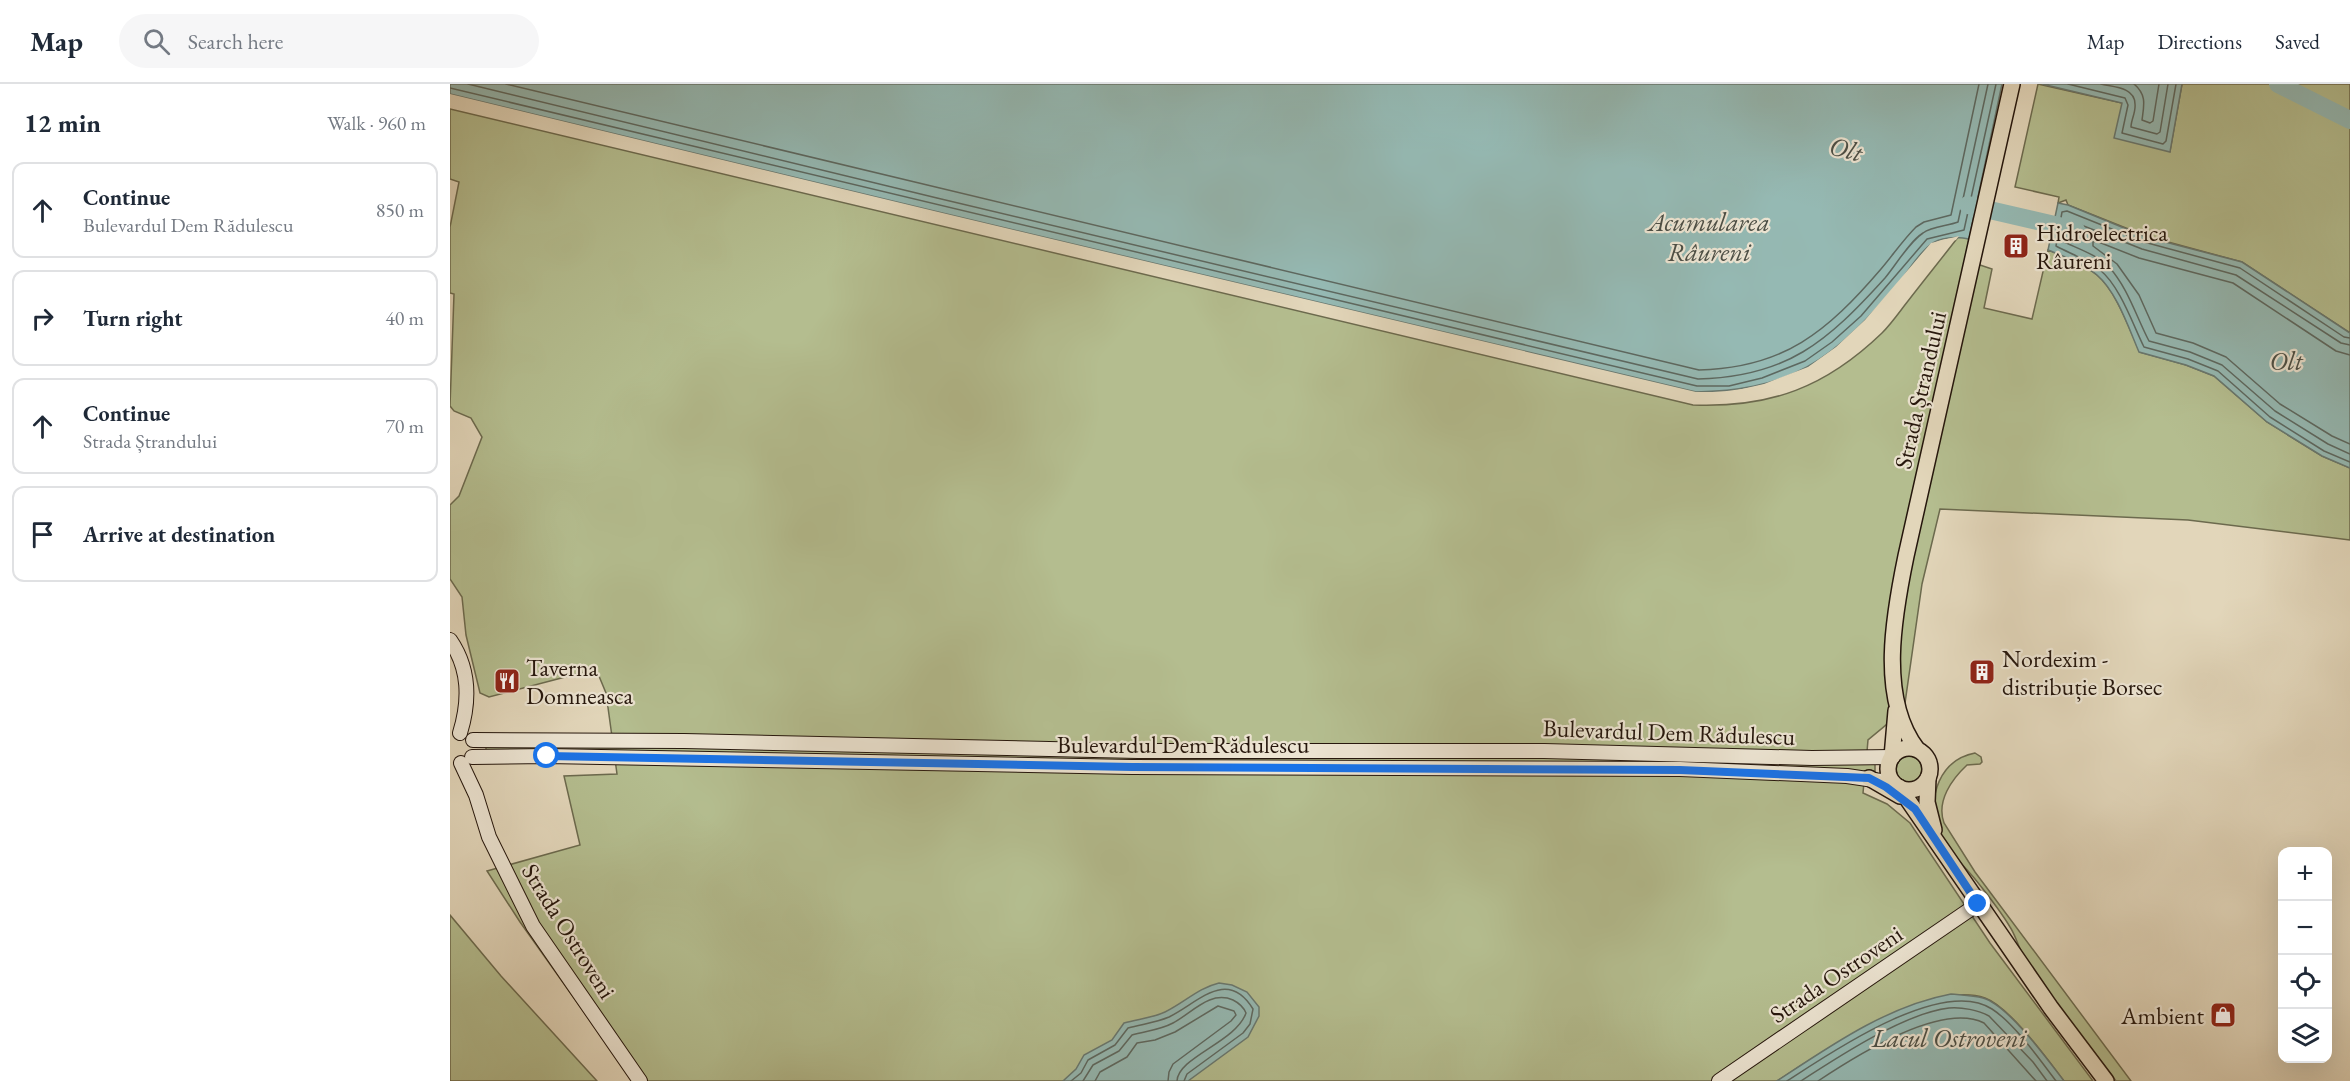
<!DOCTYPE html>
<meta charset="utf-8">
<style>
:root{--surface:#fff;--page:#f6f6f7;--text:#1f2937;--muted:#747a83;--line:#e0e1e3}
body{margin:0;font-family:"EB Garamond",serif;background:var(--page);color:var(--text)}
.controls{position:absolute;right:18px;bottom:18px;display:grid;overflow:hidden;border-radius:12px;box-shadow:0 6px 24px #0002}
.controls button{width:54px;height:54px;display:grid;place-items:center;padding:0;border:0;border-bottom:2px solid var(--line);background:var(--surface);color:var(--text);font:30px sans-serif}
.stop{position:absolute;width:18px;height:18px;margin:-14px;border:4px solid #1a73e8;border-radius:50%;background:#fff}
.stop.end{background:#1a73e8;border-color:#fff;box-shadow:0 2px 6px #0008}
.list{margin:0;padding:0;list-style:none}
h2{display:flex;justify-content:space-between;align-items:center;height:78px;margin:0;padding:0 24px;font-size:26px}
h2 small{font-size:20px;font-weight:400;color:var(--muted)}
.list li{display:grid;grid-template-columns:39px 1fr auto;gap:18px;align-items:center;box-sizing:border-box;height:96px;margin:0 12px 12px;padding:0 12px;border:2px solid var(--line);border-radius:12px}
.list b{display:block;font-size:22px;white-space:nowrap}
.list p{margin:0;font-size:20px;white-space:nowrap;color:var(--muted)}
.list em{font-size:20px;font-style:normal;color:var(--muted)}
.icon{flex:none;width:33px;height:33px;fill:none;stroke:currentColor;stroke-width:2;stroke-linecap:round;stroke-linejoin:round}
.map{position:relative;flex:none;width:1900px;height:997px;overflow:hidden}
header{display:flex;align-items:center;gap:36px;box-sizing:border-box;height:84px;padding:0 30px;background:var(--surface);border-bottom:2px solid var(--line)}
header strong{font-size:28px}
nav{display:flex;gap:33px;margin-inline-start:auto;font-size:21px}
.search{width:420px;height:54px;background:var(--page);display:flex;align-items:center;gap:15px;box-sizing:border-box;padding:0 21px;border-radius:33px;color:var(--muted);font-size:22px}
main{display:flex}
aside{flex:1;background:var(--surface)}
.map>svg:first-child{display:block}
</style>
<header>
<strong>Map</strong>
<div class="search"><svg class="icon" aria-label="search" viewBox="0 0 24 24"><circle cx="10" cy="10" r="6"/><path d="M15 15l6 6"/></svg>Search here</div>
<nav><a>Map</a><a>Directions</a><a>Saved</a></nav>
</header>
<main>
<aside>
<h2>12 min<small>Walk · 960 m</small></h2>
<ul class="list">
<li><svg class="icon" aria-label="ahead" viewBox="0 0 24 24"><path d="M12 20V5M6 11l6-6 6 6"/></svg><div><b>Continue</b><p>Bulevardul Dem Rădulescu</p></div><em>850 m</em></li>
<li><svg class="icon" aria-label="right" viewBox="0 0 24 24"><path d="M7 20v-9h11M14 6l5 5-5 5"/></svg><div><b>Turn right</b></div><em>40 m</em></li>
<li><svg class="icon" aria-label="ahead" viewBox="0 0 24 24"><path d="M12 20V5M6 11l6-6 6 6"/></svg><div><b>Continue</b><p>Strada Ștrandului</p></div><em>70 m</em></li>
<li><svg class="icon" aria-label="arrive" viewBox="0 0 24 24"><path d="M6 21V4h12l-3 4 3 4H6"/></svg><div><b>Arrive at destination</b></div></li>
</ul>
</aside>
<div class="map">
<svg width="1900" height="997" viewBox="0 0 1900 997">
<rect width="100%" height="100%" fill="#e2d6ba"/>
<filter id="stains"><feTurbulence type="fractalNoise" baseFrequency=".00333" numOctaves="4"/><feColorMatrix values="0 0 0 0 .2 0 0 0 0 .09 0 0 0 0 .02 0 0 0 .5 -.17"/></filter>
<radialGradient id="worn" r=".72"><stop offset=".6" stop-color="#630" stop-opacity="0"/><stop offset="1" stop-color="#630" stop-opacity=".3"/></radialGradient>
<g fill="#b4bd8f" stroke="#6c6a4e" stroke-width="1.5">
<path d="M1588,0l84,19 48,48 12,-67h168v249l-108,-71 -96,-26 -78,-31 -2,-5 -8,3 1,-6 -44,-10z"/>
<path d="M0,25l1243,296c78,3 133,-18 189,-72 10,-10 18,-22 26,-32 17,-22 34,-43 51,-65l10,3 -4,21 27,9 -8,39 48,11 16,-69c17,7 35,13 49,25 20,17 32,54 43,77l46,13 28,11 53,46 55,34 28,12v72l-162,-20 -248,-11 -18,75 -18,126 -36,30 -2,23 9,1v7h-10l-2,22 24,11 23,19 80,120 103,138h-29c-17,-22 -54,-74 -79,-83 -56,-19 -162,53 -208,83h-1144l-113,-159 -33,-51 93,-26 -16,-69 53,-2 -3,-22 -128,-1v-7h127l-7,-51 -10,-24 -107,28 -9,-4 -14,-58 -4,-38 -12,-18v-74l9,-9 23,-59 -11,-19 -17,-7 -4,-5 4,-112 -4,-1v-66l9,-45 -9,-3z"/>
<path d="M1525,669l6,4 1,5 -2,2 -13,1c-15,14 -31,36 -23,58l31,49 156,209h-15c-31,-41 -65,-82 -92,-125 -6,-9 -8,-20 -14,-29 -10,-17 -23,-33 -35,-48 -13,-16 -30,-30 -37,-51 -11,-32 2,-68 37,-75z"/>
<circle cx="1459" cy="685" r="13"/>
<path d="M0,831l51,61 96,105h-147z"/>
</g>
<g fill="#95b9b3" stroke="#687870" stroke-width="1.5">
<path d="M0,0h1552l-33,155c-11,-3 -30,-2 -39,6 -13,10 -22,27 -32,39 -26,30 -56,64 -91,83 -34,19 -72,24 -111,25l-762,-181 -484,-117z"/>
<path d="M1592,0h140l-12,68 -56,-14 8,-35z"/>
<path d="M1608,119l10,2 78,32 96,25 108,71v135l-28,-12 -55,-34 -53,-46 -28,-11 -47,-13c-10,-23 -22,-60 -42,-77 -14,-12 -32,-18 -49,-25z"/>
<path d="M769,899l13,2 15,7 12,15v9l-11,21 -60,44h-125l13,-12 8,-14 28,-15 12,-17c14,-4 28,-5 41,-11 19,-9 33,-24 54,-29z"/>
<path d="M1501,910c10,1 22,1 32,4 25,7 65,62 81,83h-287c53,-35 110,-75 174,-87z"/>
</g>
<path fill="#e2d6ba" d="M0,10l484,117 762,181h33l35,-8 44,-17 28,-20 29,-27 66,-77 28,-7 -3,4 -23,6 -66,76 -29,27 -29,20 -44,18 -35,8h-34l-762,-181 -484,-117z"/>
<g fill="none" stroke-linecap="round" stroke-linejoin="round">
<g stroke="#5d6860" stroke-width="1.5">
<path d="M18,0l469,114 761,181c89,-2 129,-37 187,-101 11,-13 24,-36 38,-45 9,-7 25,-7 35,-11l30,-138"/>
<path d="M56,0l1193,286c85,-2 128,-38 182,-101 12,-14 22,-29 35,-42l8,-5 27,-7 28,-131"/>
<path d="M1618,0l57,14 3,7 -6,28 41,11 3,-3 10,-57"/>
<path d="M1651,0c12,3 34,3 34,20 1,8 -4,16 -4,23l26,7 3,-2 8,-48"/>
<path d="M1684,0c13,11 10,21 8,36l8,3 3,-2 6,-37"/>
<path d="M0,4l1247,298h32l33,-8 43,-17 27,-19 29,-26 66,-77 37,-9 32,-146"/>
<path d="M1900,254l-6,-1 -104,-69 -96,-26 -77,-31 -5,1 -6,34c15,8 30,13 44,24 20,16 33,55 44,77l44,12 30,12 52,46 54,34 26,11"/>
<path d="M1900,261l-9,-2 -105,-68 -94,-26 -71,-28 -3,1 -4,20c15,7 33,13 45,25 19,21 27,49 40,74l41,11 32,13 53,46 53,33 22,10"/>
<path d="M1900,271l-14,-4 -103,-68 -94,-25 -43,-17 -3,1v4l24,18 22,31 17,38 37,10 33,14 54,47 52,32 18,8"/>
<path d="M621,997l10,-8 7,-13 27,-15 13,-17c14,-4 27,-5 41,-11 29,-14 58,-50 84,-8l-3,15 -7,9 -56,41 -3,7"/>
<path d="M633,997l10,-16 26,-14 13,-16c14,-4 28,-5 41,-12 19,-10 37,-33 60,-23 6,3 10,6 13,13 -10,29 -68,44 -69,68"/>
<path d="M645,997l5,-9 27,-15 10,-14 18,-3 20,-8 43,-26 16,5 2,4 -5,6 -58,43 -4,8 -1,9"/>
<path d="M1337,997c43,-28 155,-105 205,-72 22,14 48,51 64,72"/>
<path d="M1351,997c37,-24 104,-68 148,-73 13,-1 29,2 40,8l44,46 14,19"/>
<path d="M1368,997c36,-24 123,-80 166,-58l52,58"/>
</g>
<g stroke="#95b9b3" stroke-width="18">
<path d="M1828,0l72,36"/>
<path d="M1518,121l108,25"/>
</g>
<g stroke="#25160c" stroke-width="16">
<g id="secondary">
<path d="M0,556c20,29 20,60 10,93"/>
<path d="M23,656l211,1 454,10h406l268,7 80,-1"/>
<path d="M22,673l75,-1 585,11 548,2 167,7 47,7"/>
<path d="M11,679l15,32 13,42 44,89 107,155"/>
<path d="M1269,997l259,-177"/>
</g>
</g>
<g stroke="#25160c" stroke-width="18">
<g id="primary">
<circle cx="1459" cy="685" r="21"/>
<path d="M1467,665c-39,-51 -23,-135 -11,-193l106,-472"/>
<path d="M1442,673l4,-46"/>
<path d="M1419,694l31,18"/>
<path d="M1478,694l-1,24 7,28"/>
<path d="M1449,703l152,221 55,73"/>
</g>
</g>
<use href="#secondary" stroke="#ece4d2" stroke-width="14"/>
<use href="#primary" stroke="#e2d6ba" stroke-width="15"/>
</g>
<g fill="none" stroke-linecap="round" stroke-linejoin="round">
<path stroke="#1a73e8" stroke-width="8" d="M97,672l585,11 548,3 189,8 17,9 29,22 63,95"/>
</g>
<defs>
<g id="building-square" transform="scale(1.35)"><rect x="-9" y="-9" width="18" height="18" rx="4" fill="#8f2418" stroke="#ece4d2"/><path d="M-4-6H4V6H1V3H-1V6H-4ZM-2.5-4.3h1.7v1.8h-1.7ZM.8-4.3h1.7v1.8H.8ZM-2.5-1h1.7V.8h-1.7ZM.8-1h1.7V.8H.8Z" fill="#fff"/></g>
<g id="restaurant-square" transform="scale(1.35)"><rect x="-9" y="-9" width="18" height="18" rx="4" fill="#8f2418" stroke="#ece4d2"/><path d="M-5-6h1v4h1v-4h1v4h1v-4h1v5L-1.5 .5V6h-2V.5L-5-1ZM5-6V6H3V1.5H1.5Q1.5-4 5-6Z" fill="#fff"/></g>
<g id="shop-square" transform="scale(1.35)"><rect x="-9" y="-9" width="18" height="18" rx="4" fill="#8f2418" stroke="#ece4d2"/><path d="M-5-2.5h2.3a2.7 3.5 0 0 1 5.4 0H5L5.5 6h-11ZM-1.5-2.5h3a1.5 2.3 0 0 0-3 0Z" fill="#fff"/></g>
</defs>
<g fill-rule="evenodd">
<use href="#building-square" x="1566" y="162"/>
<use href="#building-square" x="1532" y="588"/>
<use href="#restaurant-square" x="57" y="597"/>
<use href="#shop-square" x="1773" y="931"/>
</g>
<g text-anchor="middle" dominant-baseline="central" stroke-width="4.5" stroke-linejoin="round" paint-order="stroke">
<g font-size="24" fill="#25160c" stroke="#ece4d2" text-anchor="start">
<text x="1586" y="148">Hidroelectrica<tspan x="1586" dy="28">Râureni</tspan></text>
<text x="1552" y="574">Nordexim -<tspan x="1552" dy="28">distribuție Borsec</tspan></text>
<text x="76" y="583">Taverna<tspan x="76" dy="28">Domneasca</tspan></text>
<text x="1754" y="931" text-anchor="end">Ambient</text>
</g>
<g font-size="24" fill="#25160c" stroke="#ece4d2">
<text transform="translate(1470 306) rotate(-77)">Strada Ștrandului</text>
<text transform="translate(1219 648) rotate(2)">Bulevardul Dem Rădulescu</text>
<text x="733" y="660">Bulevardul Dem Rădulescu</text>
<text transform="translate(119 847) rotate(58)">Strada Ostroveni</text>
<text transform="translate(1386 890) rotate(-34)">Strada Ostroveni</text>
</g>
<g font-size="26" font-style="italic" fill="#4c4f46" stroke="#ece4d2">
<text transform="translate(1396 65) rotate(15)">Olt</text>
<text x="1259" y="138">Acumularea<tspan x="1259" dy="30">Râureni</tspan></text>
<text x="1836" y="277">Olt</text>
<text x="1499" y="954">Lacul Ostroveni</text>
</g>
</g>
<rect width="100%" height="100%" filter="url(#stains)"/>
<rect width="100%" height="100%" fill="url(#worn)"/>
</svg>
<div class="controls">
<button>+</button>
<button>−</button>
<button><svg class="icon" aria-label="locate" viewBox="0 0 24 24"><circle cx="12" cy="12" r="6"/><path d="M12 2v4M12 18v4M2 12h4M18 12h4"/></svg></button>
<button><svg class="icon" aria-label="layers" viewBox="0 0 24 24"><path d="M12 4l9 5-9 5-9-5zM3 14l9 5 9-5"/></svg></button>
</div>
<div class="stop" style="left:97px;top:672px"></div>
<div class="stop end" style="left:1528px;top:820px"></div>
</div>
</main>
